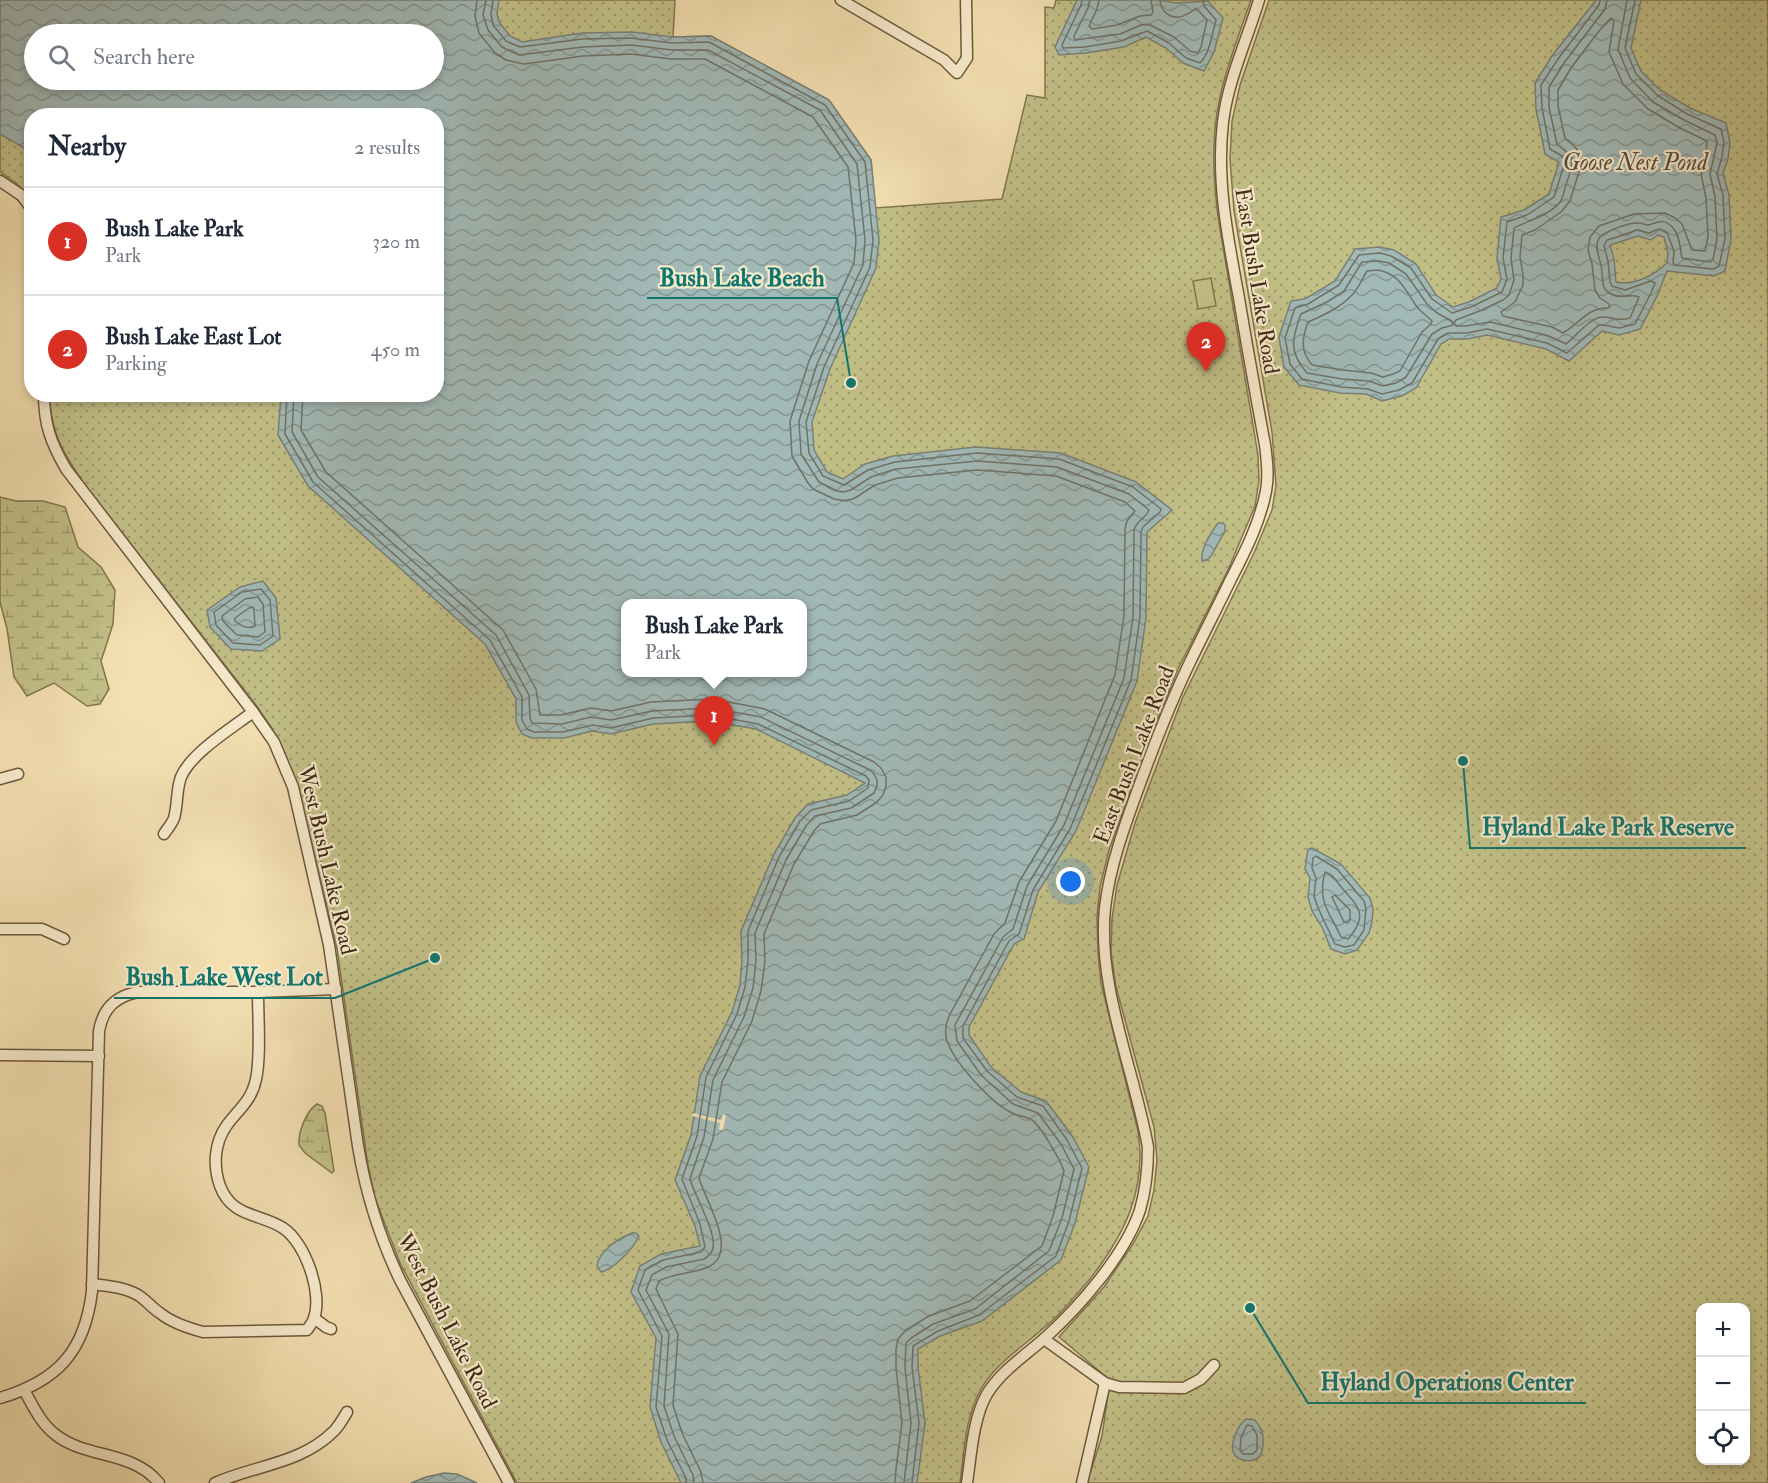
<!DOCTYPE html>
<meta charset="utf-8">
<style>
:root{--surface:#fff;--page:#f6f6f7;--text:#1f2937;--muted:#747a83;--line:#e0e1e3;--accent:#d93025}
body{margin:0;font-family:"IM FELL Double Pica",serif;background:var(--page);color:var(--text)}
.controls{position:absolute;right:18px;bottom:18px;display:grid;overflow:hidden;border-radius:12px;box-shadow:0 3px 9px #0003}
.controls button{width:54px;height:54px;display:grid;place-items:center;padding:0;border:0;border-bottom:2px solid var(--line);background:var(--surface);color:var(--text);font:30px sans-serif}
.you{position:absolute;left:1071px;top:882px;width:21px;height:21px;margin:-15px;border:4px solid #fff;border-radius:50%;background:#1a73e8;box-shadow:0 0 0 9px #1a73e833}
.badge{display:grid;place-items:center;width:39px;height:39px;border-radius:50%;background:var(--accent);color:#fff;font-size:20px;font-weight:700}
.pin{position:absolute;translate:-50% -50px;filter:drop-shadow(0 2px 3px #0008)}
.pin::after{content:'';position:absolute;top:32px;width:21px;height:18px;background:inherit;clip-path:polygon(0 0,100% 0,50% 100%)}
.popup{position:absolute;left:621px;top:599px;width:186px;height:78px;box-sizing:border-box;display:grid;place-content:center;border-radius:12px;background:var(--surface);filter:drop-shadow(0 2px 4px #0005);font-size:20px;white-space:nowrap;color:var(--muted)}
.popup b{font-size:22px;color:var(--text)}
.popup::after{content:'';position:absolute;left:50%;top:100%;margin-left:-12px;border:12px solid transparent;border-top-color:var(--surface)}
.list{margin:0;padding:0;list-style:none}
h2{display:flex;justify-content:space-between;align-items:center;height:78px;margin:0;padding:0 24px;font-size:26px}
h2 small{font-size:20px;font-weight:400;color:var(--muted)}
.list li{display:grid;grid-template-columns:39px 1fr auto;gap:18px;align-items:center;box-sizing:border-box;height:108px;padding:0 24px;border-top:2px solid var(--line)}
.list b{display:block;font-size:22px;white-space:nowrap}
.list p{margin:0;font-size:20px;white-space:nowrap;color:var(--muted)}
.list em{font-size:20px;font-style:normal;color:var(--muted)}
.icon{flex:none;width:33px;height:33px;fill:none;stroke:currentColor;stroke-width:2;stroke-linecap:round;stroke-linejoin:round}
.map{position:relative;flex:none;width:1768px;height:1483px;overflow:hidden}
.search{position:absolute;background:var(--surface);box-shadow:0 3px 9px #0003;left:24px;top:24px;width:420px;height:66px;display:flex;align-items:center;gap:15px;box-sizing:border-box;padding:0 21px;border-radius:33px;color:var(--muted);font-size:22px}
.panel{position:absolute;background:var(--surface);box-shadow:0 3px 9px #0003;left:24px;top:108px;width:420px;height:294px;border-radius:24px}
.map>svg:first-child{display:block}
</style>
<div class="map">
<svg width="1768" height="1483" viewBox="0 0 1768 1483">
<defs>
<pattern id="wetland-marsh" width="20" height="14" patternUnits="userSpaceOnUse" patternTransform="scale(1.5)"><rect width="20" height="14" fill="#c2c087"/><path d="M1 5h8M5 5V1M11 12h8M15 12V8" fill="none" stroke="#9f9c6d"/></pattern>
<pattern id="park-dots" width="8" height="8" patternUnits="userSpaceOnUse" patternTransform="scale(1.5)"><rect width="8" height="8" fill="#c2c087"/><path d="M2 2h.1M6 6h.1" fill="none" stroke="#9f9c6d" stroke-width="1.8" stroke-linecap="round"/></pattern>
<pattern id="water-waves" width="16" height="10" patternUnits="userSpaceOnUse" patternTransform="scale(1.5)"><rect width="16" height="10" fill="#a1b9b7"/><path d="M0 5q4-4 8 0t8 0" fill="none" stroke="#859794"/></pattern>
</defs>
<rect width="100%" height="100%" fill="#f3dfb0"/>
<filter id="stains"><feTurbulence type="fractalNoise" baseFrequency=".00333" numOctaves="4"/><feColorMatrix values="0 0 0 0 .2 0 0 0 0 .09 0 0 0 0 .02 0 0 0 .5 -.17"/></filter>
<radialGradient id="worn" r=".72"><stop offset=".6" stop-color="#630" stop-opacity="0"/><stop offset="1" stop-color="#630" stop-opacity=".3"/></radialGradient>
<g fill="url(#wetland-marsh)" stroke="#81764f" stroke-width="1.5">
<path d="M0,497l16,4h27l22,6 13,40 23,20 14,23 -2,34 -12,37 8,28 -9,15 -13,2 -33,-23 -27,13 -13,-19 -7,-48 -7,-27z"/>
<path d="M317,1104l5,2 3,7 9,58 -2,2 -27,-20 -6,-8c-1,-12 7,-34 18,-41z"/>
</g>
<g fill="url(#park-dots)" stroke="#81764f" stroke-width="1.5" fill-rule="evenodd">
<path d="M0,0h675l-2,37 38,-1 118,64 42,60 4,48 127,-9 25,-104 18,3v-91l9,1 2,-8h195c-11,32 -24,65 -31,97 -9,40 -7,80 -2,120l40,238 1,26 -4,25 -27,64 -50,99 -28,69 -41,112 -9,37 -3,30 1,35 3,31 37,148c9,58 -13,103 -48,148 -14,16 -27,33 -44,47 -22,20 -50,37 -65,63 -16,28 -17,64 -21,94h-443l-117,-220 -25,-65 -7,-33 -31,-216 -39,-162 -13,-33 -14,-27 -15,-22 -171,-220c-22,-33 -32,-47 -36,-88v-3h387v-278h-404l-1,82 -16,-16 -15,-10zM34,34h400v46h-400zM626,604h176v68h-176z"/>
<path d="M1269,0h499v1483h-681l15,-47 8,-56 -51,-43 45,-50 29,-43 15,-28 6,-26 3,-30 -3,-33 -38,-140 -5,-35 1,-33 5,-34 18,-62 47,-124 72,-146 18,-43 4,-24 -4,-54 -38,-221 -4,-52 2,-38 8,-36zM1700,1308h46v152h-46z"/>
</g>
<path fill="#c2c087" stroke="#81764f" stroke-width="1.5" d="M1211,278l5,28 -18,3 -5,-28z"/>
<g fill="url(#water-waves)" stroke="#7a8177" stroke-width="1.5" fill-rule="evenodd">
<path d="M0,0h499l-2,14 2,8 11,14 12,6 60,-9 50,-1 41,5 38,-1 118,64 42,60 8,80 -3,28 -46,101 -18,53 2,28 13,22 16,7 22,-15 28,-8 83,-9 85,6 75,29 36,28 -25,22 -1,86 -9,63 -61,150 -38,61 -14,47 -10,5 -45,83v8l22,32 30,25 25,9 27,36 16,30 -14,56 -14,37 -79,61 -42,15 -22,13v18l7,56 -8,60h-236l-20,-41 -11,-35 6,-69 -25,-46 9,-26 21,-12 39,-8 -5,-20 -20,-46 16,-45 9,-59 32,-64 8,-27 2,-25 -1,-29 33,-77 21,-36 13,-14 39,-9 18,-12 -109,-54 -47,-8 -56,3 -42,10 -19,-3 -28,7h-32l-10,-4 -6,-12v-23l-31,-55 -177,-158 -30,-51 3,-40 155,-1v-278h-404l-1,36 -31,-18zM34,34h400v46h-400zM626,604h176v68h-176z"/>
<path d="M1077,0h82l17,3 32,-2 15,17 -9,34 -10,19 -21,-8 -17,-15 -20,-11 -22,10 -38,6 -27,2 -4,-8z"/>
<path d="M1596,0h45l-10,48 10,23 19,19 30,18 36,15 4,19 -2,17 -5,14 6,22 2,44 -6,32 -11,5 -47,-5 -10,25 -17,33 -21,6 -17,-4 -33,30 -23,-12 -59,-14 -19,4h-19l-8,5 -25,44 -14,8 -20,5 -16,-7 -26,-1 -41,-8 -15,-18 -5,-30 12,-36 14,-2 30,-18 20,-32 25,-2 14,3 22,14 20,31 17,12 16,-5 28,-14 4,-9 -4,-21 4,-41 23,-7 25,-16 10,-32 -14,-8 -9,-45 -1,-26 17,-27zM1658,235l6,2 4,16 -1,10c-13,12 -33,23 -51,19l-2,-23 -4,-14 28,-9 13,4z"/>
<path d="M1218,523h5l2,2v6l-14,25 -4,4 -5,1c-2,-12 9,-28 16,-38z"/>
<path d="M263,581l13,17 4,41 -18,12 -31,-2 -21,-22 -3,-17 33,-23z"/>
<path d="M1312,848l29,16 29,34 3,11 -1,13 -3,11 -12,17 -12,4 -14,-5 -9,-22 -10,-16 -4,-14 2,-19 -5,-9 3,-20z"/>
<path d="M632,1233h4l3,3c-5,12 -26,34 -38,36l-4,-7c3,-15 22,-27 35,-32z"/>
<path d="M1246,1419l9,1c6,7 9,13 8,22 0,5 0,10 -3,14 -5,7 -21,6 -26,-2 -5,-10 4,-29 12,-35z"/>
<path d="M444,1473l13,1 20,9h-66l15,-6z"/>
</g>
<path fill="#f3dfb0" d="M693,1113l28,7 2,-6 3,1 -3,15 -4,-1 1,-6 -28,-7z"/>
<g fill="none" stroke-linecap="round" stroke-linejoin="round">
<g stroke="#707267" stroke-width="1.5">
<path d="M477,0l-2,16 4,17 16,20 11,7 18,4 59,-8 48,-2 40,5h34l108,58 35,50 8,73 -2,23 -45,98 -19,60 2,35 16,27 5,6 21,10 12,2 9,-3 20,-13 23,-7 79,-8 79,6 69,26 10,9 -8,10 -2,8 -1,87 -9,59 -59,146 -37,61 -14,41 -11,11 -45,82c-3,8 -5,19 -1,27 7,20 43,59 62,69 7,4 16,4 22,8 8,5 29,41 32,51l-11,45 -11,30 -72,55 -41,15 -23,14 -8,9 -2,10v19l6,55 -6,46 -1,14"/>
<path d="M486,0l-3,15 5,15 14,17 17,8 64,-8 48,-2 41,5h36l112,60 37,54 8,76 -2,25 -46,99 -18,57 2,33 18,28 18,9 6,1 8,-2 20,-13 25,-8 81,-8 80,6 72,27 20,16c-3,8 -13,11 -15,20l-1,87 -9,61 -60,147 -37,61 -14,43 -10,8 -48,88 2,16 24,34 32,29 25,9 23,31 13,25 -12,49 -13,33 -74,58 -42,15 -22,14 -5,5 -1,25 6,55 -7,60"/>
<path d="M493,0l-2,14 2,11 13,16 14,6 62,-8 49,-1 41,5 37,-1 116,63 40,57 8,78 -3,27 -46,100 -18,55 3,31 14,23 21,9 24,-15 27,-8 82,-9 82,6 74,28 28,22 -1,3 -17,15 -2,5 -1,85 -9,63 -61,149 -37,61 -14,44 -10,7 -46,85v12l24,33 30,26 26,9 24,34 15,28 -13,53 -13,35 -77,59 -41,16 -25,15 -1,21 7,56 -7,60"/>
<path d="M1082,0l-1,5 -19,40 1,3 22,-1 36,-6 26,-10 22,12 17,15 14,5c10,-10 12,-29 16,-43l-12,-14 -1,-6"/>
<path d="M1090,0l-2,8 -14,28 1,4 45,-6 21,-9 7,-1 26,13 16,14 8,2 3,-6 6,-27 -11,-12c-3,2 -5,5 -9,6 -12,8 -26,0 -27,-14"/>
<path d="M1099,0l-2,9 -8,17 3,3 25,-4 23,-9 11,-1 2,-3 -2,-12"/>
<path d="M1600,0l-1,5 -41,54 -17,26 1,23 8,41 12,7 3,6 -11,35 -27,18 -20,7 -4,36 4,21 -5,13 -31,15 -19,6 -20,-14 -21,-31 -20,-12 -11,-3 -21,2 -20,30 -31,19 -13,4 -10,30 5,26 12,15 39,8 27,2 14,5 17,-4 13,-7 26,-44 10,-6h19l20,-4 60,14 20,10 32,-28h4l16,3 16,-4 16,-31 4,-10 -4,-2 -26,9 -13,-4 -2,-4 -2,-21 -4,-15 3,-6 10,-3 20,-7 12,3 10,-4 8,4 7,18 -1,12 2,2 38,4 6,-3 6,-27 -2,-44 -6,-21 5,-17 2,-15 -3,-13 -34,-15 -30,-19 -21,-21 -11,-26 10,-48"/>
<path d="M1607,0l-2,9 -41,54 -15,24v20l8,37c17,14 18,12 11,35 -3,7 -4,17 -8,23 -10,13 -33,19 -46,26l-3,30 3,22 -5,15 -6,5 -21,10 -26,10 -2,3 2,3h10l24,-4 59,14 17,8c9,-7 23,-25 35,-27 12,-1 13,5 29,1l9,-21c-9,-4 -19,3 -30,-4 -8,-5 -6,-13 -7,-21 0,-10 -8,-22 -4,-32 3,-8 32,-18 41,-17 3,0 6,2 9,2 9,-2 16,-8 25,3 7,7 7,21 9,30l28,4 3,-2 4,-22 -2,-41 -5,-23 7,-31 -2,-8 -31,-15 -31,-18 -23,-24 -12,-29 9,-49"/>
<path d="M1611,18l3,3 -5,31 14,32 25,25 32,19 27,13 -1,13 -5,20 5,24 2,39 -3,14 -13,-1 -10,-26 -7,-6 -10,-5 -31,1 -35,12 -9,11 -2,13 4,14 3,26 5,8 9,6 1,3 -2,1c-20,-1 -29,16 -45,25l-11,-6 -49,-11 -2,-4 14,-10 8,-17v-10l-3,-18 2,-22 13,-5 26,-18 9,-11 10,-33 1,-9 -5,-11 -11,-10 -7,-32v-16l13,-22 28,-37z"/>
<path d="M1379,261l10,2 17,11 21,30 10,9 15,8 1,4 -11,3 -10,6 -26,43 -10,6 -13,3 -14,-5 -27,-2 -35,-6c-19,-22 -15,-34 -6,-59l26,-12 17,-11 18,-29z"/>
<path d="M1378,270c22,4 27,20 39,37 4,5 10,9 15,14l-1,3 -9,8 -22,39 -7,3 -10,3 -12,-4 -28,-3 -31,-5c-12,-14 -10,-27 -4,-43 14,-6 32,-14 43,-26 7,-6 11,-17 16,-25z"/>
<path d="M287,394l-2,40 28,48 177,158 32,57v23l5,9 7,3h29l30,-7 18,3 42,-10 57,-3 48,9 108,52 3,4 -1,8 -19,13 -38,9 -11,11 -21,36 -31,74v29l-3,27 -8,27 -31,63 -9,59 -15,43 18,45 5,23 -4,5 -38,8 -18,10 -7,20 24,46 -6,71 11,33 19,38v5"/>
<path d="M294,394l-2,38 26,45 178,158 33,60 1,23 2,5 30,1 29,-7 20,3 41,-9 59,-3 50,9 109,53 4,4 3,6v6l-3,7 -23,15 -36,8 -9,10 -20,34 -31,73 1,28 -3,27 -9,29 -31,63 -9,57 -14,42c5,18 26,51 23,69 -1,5 -4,8 -9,11l-38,8 -14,8 -6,15 23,44 -5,72 10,30 19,39 1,8"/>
<path d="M303,394l-2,36 25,42 177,158 33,59 4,26h21l30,-7 20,3 40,-9 62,-3 52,10 109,53 7,6 5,9v9l-3,9 -6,7 -20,13 -37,9 -6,7 -20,33 -30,70 1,27 -4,30 -9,30 -30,61 -9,57 -14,39c6,22 41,75 9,89 -16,7 -34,6 -49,14l-3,8 22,45 -5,71 9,28 19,39 2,11"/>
<path d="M261,589l9,11 3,36 -13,9 -27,-2 -17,-18 -2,-13 28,-20z"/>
<path d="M258,597l5,7 2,28 -7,5 -21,-2 -14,-14 -1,-5 23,-17z"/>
<path d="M253,607l1,3 1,16c-7,4 -14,0 -20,-5v-3l14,-10z"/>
<path d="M1316,856l21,13 27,32 2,8 -2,21 -10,15 -9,2 -10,-3 -17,-36 -4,-12 2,-18 -4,-10 1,-10z"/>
<path d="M1325,872c8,2 12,10 17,16 18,20 26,28 6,51l-7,-2c-12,-26 -24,-35 -16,-65z"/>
<path d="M1335,895l15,15v9l-2,4 -4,-1 -12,-25z"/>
<path d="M1247,1425l5,1 5,9v15l-4,4h-10l-3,-4 1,-12z"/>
</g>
<g stroke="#6d593d" stroke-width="13">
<g id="minor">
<path d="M841,0l103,60 13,13 10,-15 -1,-58"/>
<path d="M0,181l21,14 11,14"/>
<path d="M44,394c0,31 7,49 22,75l187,243 21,30 19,45 36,158 29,201c8,49 21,90 42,134l109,203"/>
<path d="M0,779l18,-5"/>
<path d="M164,834c3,-5 8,-10 10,-16 4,-13 2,-28 7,-41 10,-24 51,-49 72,-65"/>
<path d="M0,929h42l22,10"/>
<path d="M0,1055l99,1"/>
<path d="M92,1284c16,2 32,3 46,11 8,5 14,13 22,18 12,10 28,15 43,19l104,-2c2,-3 6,-8 7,-12 9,-25 -9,-76 -31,-90 -23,-15 -51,-10 -63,-42 -7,-20 -6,-43 7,-61 12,-16 25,-25 29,-46 5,-23 2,-61 2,-87"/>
<path d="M314,1318l12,9 5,2"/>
<path d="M1044,1339l61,44 14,4 65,1 17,-9 13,-14"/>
<path d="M24,1390c9,16 17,34 32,45 31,24 76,15 103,48"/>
<path d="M0,1398c58,-17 85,-47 92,-107l7,-260c4,-23 17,-35 39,-39h120l78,-3"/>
<path d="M215,1483c41,-18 86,-19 119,-52 5,-5 9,-12 13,-19"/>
<path d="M967,1483c4,-27 6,-65 20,-89 15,-24 38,-38 59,-57 34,-31 79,-82 94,-127 6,-21 8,-41 8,-63 -14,-78 -51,-160 -43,-239 5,-44 21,-86 36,-127 15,-41 31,-82 50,-121 13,-27 27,-54 40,-81 15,-29 29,-57 35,-88 3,-15 1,-31 -1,-46 -9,-49 -18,-98 -26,-147 -11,-59 -23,-117 -16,-176 5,-42 24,-82 36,-122"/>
<path d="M1082,1483l23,-100"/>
</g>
</g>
<use href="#minor" stroke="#f7eacc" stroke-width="10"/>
</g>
<g text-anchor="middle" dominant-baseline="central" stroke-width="4.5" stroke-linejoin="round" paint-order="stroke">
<g font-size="22" fill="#402c17" stroke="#f7eacc">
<text transform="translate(1257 281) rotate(81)">East Bush Lake Road</text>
<text transform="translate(1134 755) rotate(-69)">East Bush Lake Road</text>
<text transform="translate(327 860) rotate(77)">West Bush Lake Road</text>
<text transform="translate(447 1321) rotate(63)">West Bush Lake Road</text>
</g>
<g font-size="24" font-style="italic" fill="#584f3f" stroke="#f7eacc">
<text x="1635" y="162">Goose Nest Pond</text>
</g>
</g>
<path fill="none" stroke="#0f766e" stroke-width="2" d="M851 383L837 298H647M1463 761L1470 848H1746M435 958L335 998H114M1250 1308L1308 1403H1586"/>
<g fill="#0f766e" stroke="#f7eacc" stroke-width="2">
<circle cx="851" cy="383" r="6"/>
<circle cx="1463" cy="761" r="6"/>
<circle cx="435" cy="958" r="6"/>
<circle cx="1250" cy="1308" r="6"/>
</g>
<g font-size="24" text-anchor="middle" font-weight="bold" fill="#0f766e" stroke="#f7eacc" stroke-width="4.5" stroke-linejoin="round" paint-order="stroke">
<text x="742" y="286">Bush Lake Beach</text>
<text x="1608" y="835">Hyland Lake Park Reserve</text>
<text x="224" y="985">Bush Lake West Lot</text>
<text x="1447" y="1390">Hyland Operations Center</text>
</g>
<rect width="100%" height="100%" filter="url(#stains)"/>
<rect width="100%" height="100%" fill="url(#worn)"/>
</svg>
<div class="controls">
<button>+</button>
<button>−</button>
<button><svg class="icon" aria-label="locate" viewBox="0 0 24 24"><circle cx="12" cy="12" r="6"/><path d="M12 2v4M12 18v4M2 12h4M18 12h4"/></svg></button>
</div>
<div class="you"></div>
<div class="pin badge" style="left:714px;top:746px">1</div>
<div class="popup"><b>Bush Lake Park</b>Park</div>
<div class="pin badge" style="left:1206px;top:372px">2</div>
<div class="search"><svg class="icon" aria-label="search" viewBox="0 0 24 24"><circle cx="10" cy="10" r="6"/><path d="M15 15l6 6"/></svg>Search here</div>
<section class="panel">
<h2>Nearby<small>2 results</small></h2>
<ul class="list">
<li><span class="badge">1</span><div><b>Bush Lake Park</b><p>Park</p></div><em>320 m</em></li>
<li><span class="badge">2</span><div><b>Bush Lake East Lot</b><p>Parking</p></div><em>450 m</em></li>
</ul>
</section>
</div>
